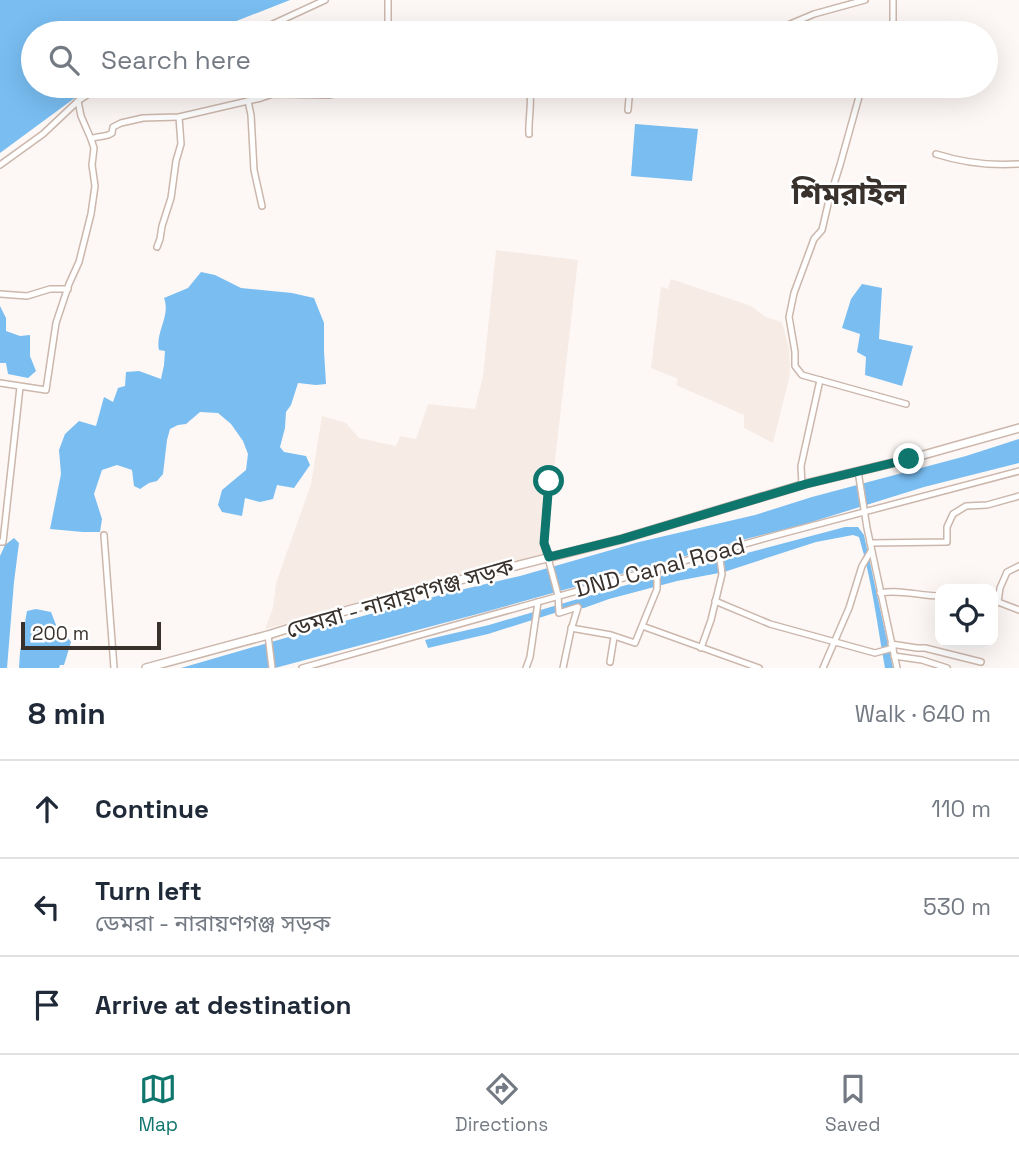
<!DOCTYPE html>
<meta charset="utf-8">
<style>
:root{--surface:#fff;--page:#f2f2f3;--text:#1f2937;--muted:#747a83;--line:#e0e1e3;--accent:#0f766e}
body{margin:0;font-family:"Space Grotesk","Noto Sans Bengali",sans-serif;background:var(--page);color:var(--text)}
.controls{position:absolute;right:21px;bottom:21px;display:grid;overflow:hidden;border-radius:14px;box-shadow:0 7px 28px #0002}
.controls button{width:63px;height:63px;display:grid;place-items:center;padding:0;border:0;border-bottom:2px solid var(--line);background:var(--surface);color:var(--text);font:35px sans-serif}
.scale{position:absolute;left:21px;bottom:18px;width:140px;box-sizing:border-box;padding-left:7px;border:4px solid #39312c;border-top:0;font-size:19px;line-height:24px;white-space:nowrap;color:#39312c;-webkit-text-stroke:5px #fff;paint-order:stroke}
.stop{position:absolute;width:21px;height:21px;margin:-16px;border:5px solid #0f766e;border-radius:50%;background:#fff}
.stop.end{background:#0f766e;border-color:#fff;box-shadow:0 2px 7px #0008}
.list{margin:0;padding:0;list-style:none}
h2{display:flex;justify-content:space-between;align-items:center;height:91px;margin:0;padding:0 28px;font-size:30px}
h2 small{font-size:23px;font-weight:400;color:var(--muted)}
.list li{display:grid;grid-template-columns:46px 1fr auto;gap:21px;align-items:center;box-sizing:border-box;height:98px;padding:0 28px;border-top:2px solid var(--line)}
.list b{display:block;font-size:26px;white-space:nowrap}
.list p{margin:0;font-size:23px;white-space:nowrap;color:var(--muted)}
.list em{font-size:23px;font-style:normal;color:var(--muted)}
.icon{flex:none;width:38px;height:38px;fill:none;stroke:currentColor;stroke-width:2;stroke-linecap:round;stroke-linejoin:round}
.map{position:relative;flex:none;width:1019px;height:668px;overflow:hidden}
.search{position:absolute;background:var(--surface);box-shadow:0 7px 28px #0002;left:21px;right:21px;top:21px;height:77px;display:flex;align-items:center;gap:18px;box-sizing:border-box;padding:0 24px;border-radius:38px;color:var(--muted);font-size:26px}
.sheet{height:385px;background:var(--surface)}
nav{display:flex;justify-content:space-around;align-items:center;box-sizing:border-box;height:98px;border-top:2px solid var(--line);background:var(--surface);font-size:19px;color:var(--muted)}
nav a{display:grid;justify-items:center;gap:4px}
nav .on{color:var(--accent)}
.map>svg:first-child{display:block}
</style>
<div class="map">
<svg width="1019" height="668" viewBox="0 0 1019 668">
<rect width="100%" height="100%" fill="#fdf8f6"/>
<g fill="#f7ebe5">
<path d="M496,250l82,10 -34,297 -81,19 -198,53 8,-21 3,-25 35,-99 11,-68 24,7 13,15 37,8 4,-10 16,3 12,-35 47,5 8,-33z"/>
<path d="M671,279l80,27 15,11 16,5 7,26 1,27 -17,68 -29,-15v-13l-68,-30 2,-6 -27,-11 10,-81 7,2z"/>
</g>
<g fill="#79bdf1">
<path d="M0,0h290l-84,33h-173v53h58l-91,67z"/>
<path d="M635,124l63,5 -6,52 -61,-5z"/>
<path d="M201,272l14,3 26,13 51,5 22,5 10,25v28l2,33 -10,1 -18,-2 -7,22 -5,7 -1,16 -5,19 4,5 22,4 4,9 -16,23 -17,-3 -4,14 -13,3 -15,-4 -3,18 -20,-4 -4,-7 4,-15 24,-20 2,-16 -5,-13 -12,-17 -13,-11 -18,-1 -14,12 -8,1 -8,4 -3,11 -4,34 -6,7 -8,2 -9,6 -6,-3 -2,-16 -15,-5 -15,5 -8,24 8,25 -2,13h-17l-33,-3 11,-55 -2,-24 6,-16 14,-13 17,5 8,-29 9,5 5,-14 7,-2 1,-14 13,-1 22,8 3,-14 1,-14 -6,-1c-4,-18 12,-34 5,-52l24,-10z"/>
<path d="M862,284l20,4 -3,51 34,7 -11,40 -37,-11 1,-18 -9,-5 3,-18 -18,-6 9,-29z"/>
<path d="M0,306l6,12v13l14,5 10,-1v21l6,15 -8,7 -20,-4 -2,-11h-6z"/>
<path d="M1019,439v24l-95,24 -122,38 -52,13 -265,74 -210,56h-94l156,-45 115,-31 68,-16 119,-34 116,-27 57,-18 154,-41z"/>
<path d="M845,527h13l6,8 29,133h-8c-8,-44 -13,-88 -26,-131l-6,-2 -37,7 -92,30 -47,9 -68,18 -25,9 -20,2 -76,24 -60,14 -3,-8 64,-15 130,-38z"/>
<path d="M14,538l5,5 -5,39 -7,86h-7v-112l5,-11z"/>
<path d="M36,609l15,3 5,13 -4,5 -11,-1 -2,2 13,6 16,1 3,4 -7,23h-4l-1,3h-40l1,-16 7,-41z"/>
</g>
<g fill="none" stroke-linecap="round" stroke-linejoin="round">
<g stroke="#ccb7ac" stroke-width="8">
<g id="minor">
<path d="M388,0v33"/>
<path d="M893,0v33"/>
<path d="M247,33l26,-9 52,-24"/>
<path d="M769,33l45,-19 51,-14"/>
<path d="M862,86l-22,79 -11,35 -7,30 -8,9 -20,54 -5,24 6,35v14l7,9 104,29"/>
<path d="M78,101l3,15 10,23"/>
<path d="M248,101l3,14 3,55 8,36"/>
<path d="M628,110l2,-24"/>
<path d="M529,134c-1,-14 4,-38 0,-48"/>
<path d="M936,154c28,9 54,12 83,10"/>
<path d="M0,165l43,-31 35,-33 23,-15"/>
<path d="M157,247l3,-8 2,-13 9,-28 5,-37 5,-17 -2,-27"/>
<path d="M0,294l27,2 23,-7h18"/>
<path d="M0,383l46,7 10,-67 13,-39 10,-22 12,-48 4,-28 -3,-21 2,-17 -3,-9c7,-4 14,-1 21,-6l1,-6 8,-4 22,-5 36,-1 82,-19 12,-4 56,1 23,-5 87,-4"/>
<path d="M858,471l9,57 30,140"/>
<path d="M549,481l-5,62 14,52 1,18 19,-6 -7,23 -8,38"/>
<path d="M802,485l-1,-19 19,-86"/>
<path d="M104,535l10,133"/>
<path d="M0,542h3l17,-155"/>
<path d="M870,543l77,-1v-15l6,-13 13,-8 21,-1 32,-9"/>
<path d="M880,593c21,-4 39,3 60,3"/>
<path d="M715,601l55,23 105,29 18,-5"/>
<path d="M993,602h5l2,-14 7,-16 12,-6"/>
<path d="M998,602l21,8"/>
<path d="M642,626l117,42"/>
<path d="M571,628l40,7 24,8 22,-54v-21"/>
<path d="M268,635l4,33"/>
<path d="M891,644l26,4h8l56,14"/>
<path d="M701,648l10,-28 11,-46 -3,-23"/>
<path d="M894,656l28,4 25,8"/>
<path d="M610,662l4,-25"/>
<path d="M302,668l475,-133 242,-64"/>
<path d="M526,668l4,-11 8,-55"/>
<path d="M823,668l26,-60 13,-42 9,-15"/>
</g>
</g>
<g stroke="#ccb7ac" stroke-width="10">
<path id="major" d="M146,668l122,-33 66,-21 110,-30 178,-45 183,-55 104,-25 110,-31"/>
</g>
<use href="#minor" stroke="#fff" stroke-width="5"/>
<use href="#major" stroke="#fff" stroke-width="7"/>
</g>
<g fill="none" stroke-linecap="round" stroke-linejoin="round">
<path stroke="#0f766e" stroke-width="9" d="M549,481l-5,62 5,14 73,-18 184,-55 103,-25"/>
</g>
<g text-anchor="middle" dominant-baseline="central" stroke-width="5" stroke-linejoin="round" paint-order="stroke">
<g font-size="23" fill="#39312c" stroke="#fff">
<text transform="translate(660 567) rotate(-15)">DND Canal Road</text>
<text transform="translate(400 598) rotate(-16)">ডেমরা - নারায়ণগঞ্জ সড়ক</text>
</g>
<g font-size="30" font-weight="bold" fill="#39312c" stroke="#fff">
<text x="849" y="193">শিমরাইল</text>
</g>
</g>
</svg>
<div class="controls">
<button><svg class="icon" aria-label="locate" viewBox="0 0 24 24"><circle cx="12" cy="12" r="6"/><path d="M12 2v4M12 18v4M2 12h4M18 12h4"/></svg></button>
</div>
<div class="scale">200 m</div>
<div class="stop" style="left:549px;top:481px"></div>
<div class="stop end" style="left:909px;top:459px"></div>
<div class="search"><svg class="icon" aria-label="search" viewBox="0 0 24 24"><circle cx="10" cy="10" r="6"/><path d="M15 15l6 6"/></svg>Search here</div>
</div>
<section class="sheet">
<h2>8 min<small>Walk · 640 m</small></h2>
<ul class="list">
<li><svg class="icon" aria-label="ahead" viewBox="0 0 24 24"><path d="M12 20V5M6 11l6-6 6 6"/></svg><div><b>Continue</b></div><em>110 m</em></li>
<li><svg class="icon" aria-label="left" viewBox="0 0 24 24"><path d="M17 20v-9H6M10 6l-5 5 5 5"/></svg><div><b>Turn left</b><p>ডেমরা - নারায়ণগঞ্জ সড়ক</p></div><em>530 m</em></li>
<li><svg class="icon" aria-label="arrive" viewBox="0 0 24 24"><path d="M6 21V4h12l-3 4 3 4H6"/></svg><div><b>Arrive at destination</b></div></li>
</ul>
</section>
<nav>
<a class="on"><svg class="icon" aria-label="map" viewBox="0 0 24 24"><path d="M3 6l6-2 6 2 6-2v14l-6 2-6-2-6 2zM9 4v14M15 6v14"/></svg>Map</a>
<a><svg class="icon" aria-label="directions" viewBox="0 0 24 24"><path d="M12 3l9 9-9 9-9-9zM9 14v-3h6M13 9l2 2-2 2"/></svg>Directions</a>
<a><svg class="icon" aria-label="saved" viewBox="0 0 24 24"><path d="M7 4h10v16l-5-4-5 4z"/></svg>Saved</a>
</nav>
